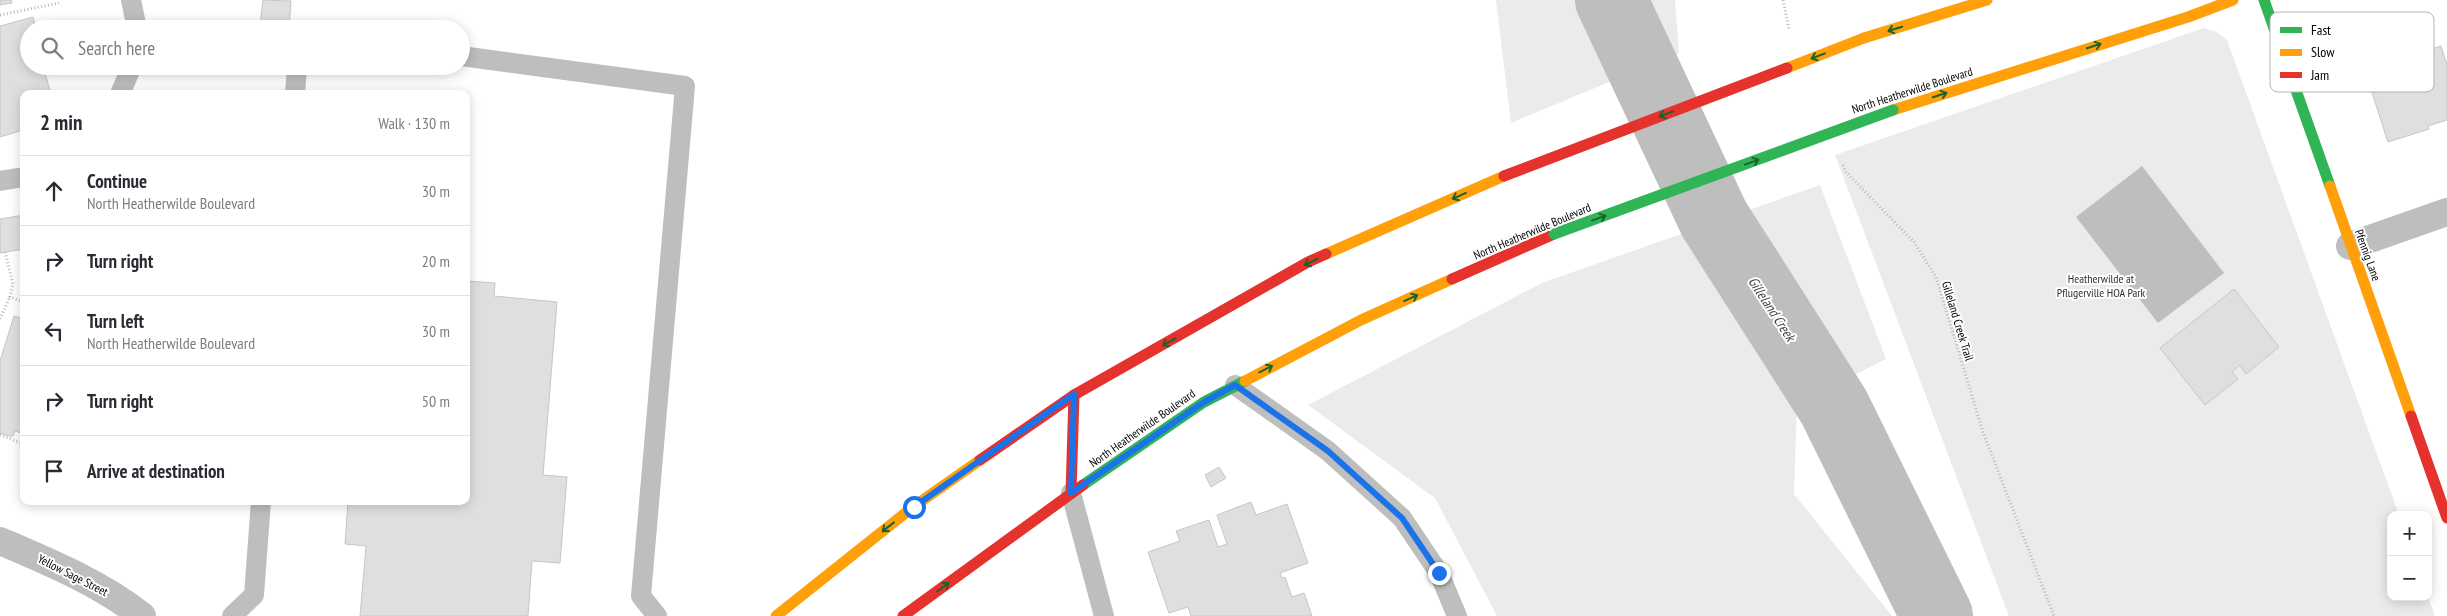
<!DOCTYPE html>
<meta charset="utf-8">
<style>
:root{--surface:#fff;--page:#f2f2f3;--text:#2b2b33;--muted:#7c7c81;--line:#e1e1e2}
body{margin:0;font-family:"PT Sans Narrow",sans-serif;background:var(--page);color:var(--text)}
.controls{position:absolute;right:15px;bottom:15px;display:grid;overflow:hidden;border-radius:10px;box-shadow:0 2px 12px #0003}
.controls button{width:45px;height:45px;display:grid;place-items:center;padding:0;border:0;border-bottom:1px solid var(--line);background:var(--surface);color:var(--text);font:25px sans-serif}
.stop{position:absolute;width:15px;height:15px;margin:-11px;border:4px solid #1a73e8;border-radius:50%;background:#fff}
.stop.end{background:#1a73e8;border-color:#fff;box-shadow:0 1px 5px #0008}
.list{margin:0;padding:0;list-style:none}
h2{display:flex;justify-content:space-between;align-items:center;height:65px;margin:0;padding:0 20px;font-size:21px}
h2 small{font-size:16px;font-weight:400;color:var(--muted)}
.list li{display:grid;grid-template-columns:32px 1fr auto;gap:15px;align-items:center;box-sizing:border-box;height:70px;padding:0 20px;border-top:1px solid var(--line)}
.list b{display:block;font-size:19px;white-space:nowrap}
.list p{margin:0;font-size:16px;white-space:nowrap;color:var(--muted)}
.list em{font-size:16px;font-style:normal;color:var(--muted)}
.icon{flex:none;width:28px;height:28px;fill:none;stroke:currentColor;stroke-width:2;stroke-linecap:round;stroke-linejoin:round}
.map{position:relative;flex:none;width:2447px;height:616px;overflow:hidden}
.search{position:absolute;background:var(--surface);box-shadow:0 2px 12px #0003;left:20px;top:20px;width:450px;height:55px;display:flex;align-items:center;gap:12px;box-sizing:border-box;padding:0 18px;border-radius:28px;color:var(--muted);font-size:19px}
.panel{position:absolute;background:var(--surface);box-shadow:0 2px 12px #0003;left:20px;top:90px;width:450px;height:415px;border-radius:10px}
.map>svg:first-child{display:block}
</style>
<div class="map">
<svg width="2447" height="616" viewBox="0 0 2447 616">
<rect width="100%" height="100%" fill="#fff"/>
<g fill="#ebebeb">
<path d="M1496,0h179l4,53 -168,70z"/>
<path d="M2204,28l13,4 10,8 172,475h-8v82h37l7,19h-426l-174,-461z"/>
<path d="M1820,185l66,174 -89,45 -3,90 98,122h-395l-62,-118 -127,-93 234,-122z"/>
</g>
<path fill="#bebebe" d="M2142,166l82,107 -66,50 -82,-106z"/>
<g fill="none" stroke-linecap="round" stroke-linejoin="round">
<path stroke="#bebebe" stroke-width="72" d="M1611,0l103,219 120,188 103,209"/>
</g>
<g fill="#dfdfdf" stroke="#c6c6c6">
<path d="M0,0h11l1,3 -12,2z"/>
<path d="M263,0l28,1 -2,27 -29,-3z"/>
<path d="M33,17l3,12h-7v37h14l8,28h-27v39l-1,-3 -23,7v-111z"/>
<path d="M2441,46l6,19v55l-19,6 1,3 -41,13 -23,-71z"/>
<path d="M24,215v34l-24,4v-34z"/>
<path d="M466,281l29,2 -1,13 63,6 -14,173 24,2 -7,86 -28,-2 -4,55h-168l6,-70 -21,-2 3,-43h118z"/>
<path d="M2234,289l45,58 -33,27 -6,-9 -8,7 6,7 -33,26 -45,-57z"/>
<path d="M14,316l10,3v115l-9,-3 -2,5h-4l-9,-3v-72z"/>
<path d="M1219,467l7,11 -15,9 -6,-12z"/>
<path d="M1251,502l5,13 31,-11 21,59 -28,10 2,5 3,-1 7,20 12,-4 8,23h-121l-3,-9 -19,6 -21,-61 32,-11 -4,-10 33,-11 9,27 9,-3 -10,-29z"/>
</g>
<g fill="none" stroke-linecap="round" stroke-linejoin="round">
<g stroke="#b9b9b9" stroke-width="3" stroke-dasharray="1 2.5" stroke-linecap="butt">
<path d="M1783,0l6,29"/>
<path d="M0,15l59,-12"/>
<path d="M1843,165l3,7 68,70 22,35 47,155 71,184"/>
<path d="M5,252l8,32 -3,13 14,5"/>
<path d="M0,319l10,-22"/>
<path d="M0,435l24,9"/>
</g>
<g stroke="#bebebe" stroke-width="20">
<path d="M131,0l6,29"/>
<path d="M461,56l224,30 -44,510 16,20"/>
<path d="M120,94l12,-28"/>
<path d="M295,94l2,-28"/>
<path d="M0,181l24,-4"/>
<path d="M1235,385l93,66 74,67 37,55 18,43"/>
<path d="M1071,493l33,123"/>
<path d="M232,616l22,-21 7,-94"/>
</g>
<g stroke="#bebebe" stroke-width="28">
<path d="M2350,246l97,-34"/>
<path d="M0,541c49,21 100,42 142,75"/>
</g>
<g stroke="#30b455" stroke-width="11">
<path d="M2264,0l66,186"/>
<path d="M1083,485l121,-83 41,-21"/>
</g>
<g stroke="#ff9f0a" stroke-width="11">
<path d="M1864,38l123,-38"/>
<path d="M1893,110l295,-93 45,-17"/>
<path d="M2330,186l81,230"/>
<path d="M1326,254l178,-78"/>
<path d="M1245,381l116,-61 91,-41"/>
<path d="M776,616l137,-109 67,-47"/>
</g>
<g stroke="#e5322d" stroke-width="11">
<path d="M1452,279l102,-45"/>
<path d="M2411,416l36,102"/>
<path d="M980,460l94,-65 234,-133 18,-8"/>
<path d="M1071,493l3,-98"/>
<path d="M903,616l180,-131"/>
</g>
<path stroke="#30b455" stroke-width="11" d="M1554,234l339,-124"/>
<path stroke="#ff9f0a" stroke-width="11" d="M1787,68l77,-30"/>
<path stroke="#e5322d" stroke-width="11" d="M1504,176l283,-108"/>
</g>
<defs><path id="oneway-shaft" d="M-6 0H5M1.5-3L5.5 0L1.5 3" fill="none" stroke-width="1.6" stroke-linecap="round" stroke-linejoin="round" transform="scale(1.25)"/></defs>
<g stroke="#1a632f">
<use href="#oneway-shaft" transform="translate(1895 29) rotate(163)"/>
<use href="#oneway-shaft" transform="translate(2094 46) rotate(-18)"/>
<use href="#oneway-shaft" transform="translate(1818 56) rotate(159)"/>
<use href="#oneway-shaft" transform="translate(1940 95) rotate(-18)"/>
<use href="#oneway-shaft" transform="translate(1666 114) rotate(159)"/>
<use href="#oneway-shaft" transform="translate(1752 162) rotate(-20)"/>
<use href="#oneway-shaft" transform="translate(1459 196) rotate(156)"/>
<use href="#oneway-shaft" transform="translate(1599 218) rotate(-20)"/>
<use href="#oneway-shaft" transform="translate(1311 262) rotate(154)"/>
<use href="#oneway-shaft" transform="translate(1411 298) rotate(-24)"/>
<use href="#oneway-shaft" transform="translate(1169 342) rotate(151)"/>
<use href="#oneway-shaft" transform="translate(1266 369) rotate(-27)"/>
<use href="#oneway-shaft" transform="translate(888 527) rotate(142)"/>
<use href="#oneway-shaft" transform="translate(943 587) rotate(-37)"/>
</g>
<g fill="none" stroke-linecap="round" stroke-linejoin="round">
<path stroke="#1a73e8" stroke-width="6" d="M914,507l160,-113 -3,99 133,-91 31,-17 93,66 74,67 37,55"/>
</g>
<g text-anchor="middle" dominant-baseline="central" stroke-width="4" stroke-linejoin="round" paint-order="stroke">
<g font-size="12" fill="#000" stroke="#fff">
<text transform="translate(1912 90) rotate(-18)">North Heatherwilde Boulevard</text>
<text transform="translate(1532 231) rotate(-23)">North Heatherwilde Boulevard</text>
<text transform="translate(2368 255) rotate(70)">Pfennig Lane</text>
<text transform="translate(1958 321) rotate(73)">Gilleland Creek Trail</text>
<text transform="translate(1142 428) rotate(-35)">North Heatherwilde Boulevard</text>
<text transform="translate(73 575) rotate(27)">Yellow Sage Street</text>
</g>
<g font-size="12" fill="#323232" stroke="#fff">
<text x="2101" y="278">Heatherwilde at<tspan x="2101" dy="14">Pflugerville HOA Park</tspan></text>
</g>
<g font-size="14" font-style="italic" fill="#434343" stroke="#fff">
<text transform="translate(1772 309) rotate(57)">Gilleland Creek</text>
</g>
</g>
<rect x="2270" y="12" width="164" height="80" rx="8" fill="#fff" stroke="#b2b2b2" stroke-width="1"/>
<rect x="2280" y="27" width="22" height="6" fill="#30b455"/>
<rect x="2280" y="49" width="22" height="7" fill="#ff9f0a"/>
<rect x="2280" y="72" width="22" height="6" fill="#e5322d"/>
<g font-size="14" fill="#000">
<text x="2311" y="35">Fast</text>
<text x="2311" y="57">Slow</text>
<text x="2311" y="80">Jam</text>
</g>
</svg>
<div class="controls">
<button>+</button>
<button>−</button>
</div>
<div class="stop" style="left:914px;top:507px"></div>
<div class="stop end" style="left:1439px;top:573px"></div>
<div class="search"><svg class="icon" aria-label="search" viewBox="0 0 24 24"><circle cx="10" cy="10" r="6"/><path d="M15 15l6 6"/></svg>Search here</div>
<section class="panel">
<h2>2 min<small>Walk · 130 m</small></h2>
<ul class="list">
<li><svg class="icon" aria-label="ahead" viewBox="0 0 24 24"><path d="M12 20V5M6 11l6-6 6 6"/></svg><div><b>Continue</b><p>North Heatherwilde Boulevard</p></div><em>30 m</em></li>
<li><svg class="icon" aria-label="right" viewBox="0 0 24 24"><path d="M7 20v-9h11M14 6l5 5-5 5"/></svg><div><b>Turn right</b></div><em>20 m</em></li>
<li><svg class="icon" aria-label="left" viewBox="0 0 24 24"><path d="M17 20v-9H6M10 6l-5 5 5 5"/></svg><div><b>Turn left</b><p>North Heatherwilde Boulevard</p></div><em>30 m</em></li>
<li><svg class="icon" aria-label="right" viewBox="0 0 24 24"><path d="M7 20v-9h11M14 6l5 5-5 5"/></svg><div><b>Turn right</b></div><em>50 m</em></li>
<li><svg class="icon" aria-label="arrive" viewBox="0 0 24 24"><path d="M6 21V4h12l-3 4 3 4H6"/></svg><div><b>Arrive at destination</b></div></li>
</ul>
</section>
</div>
